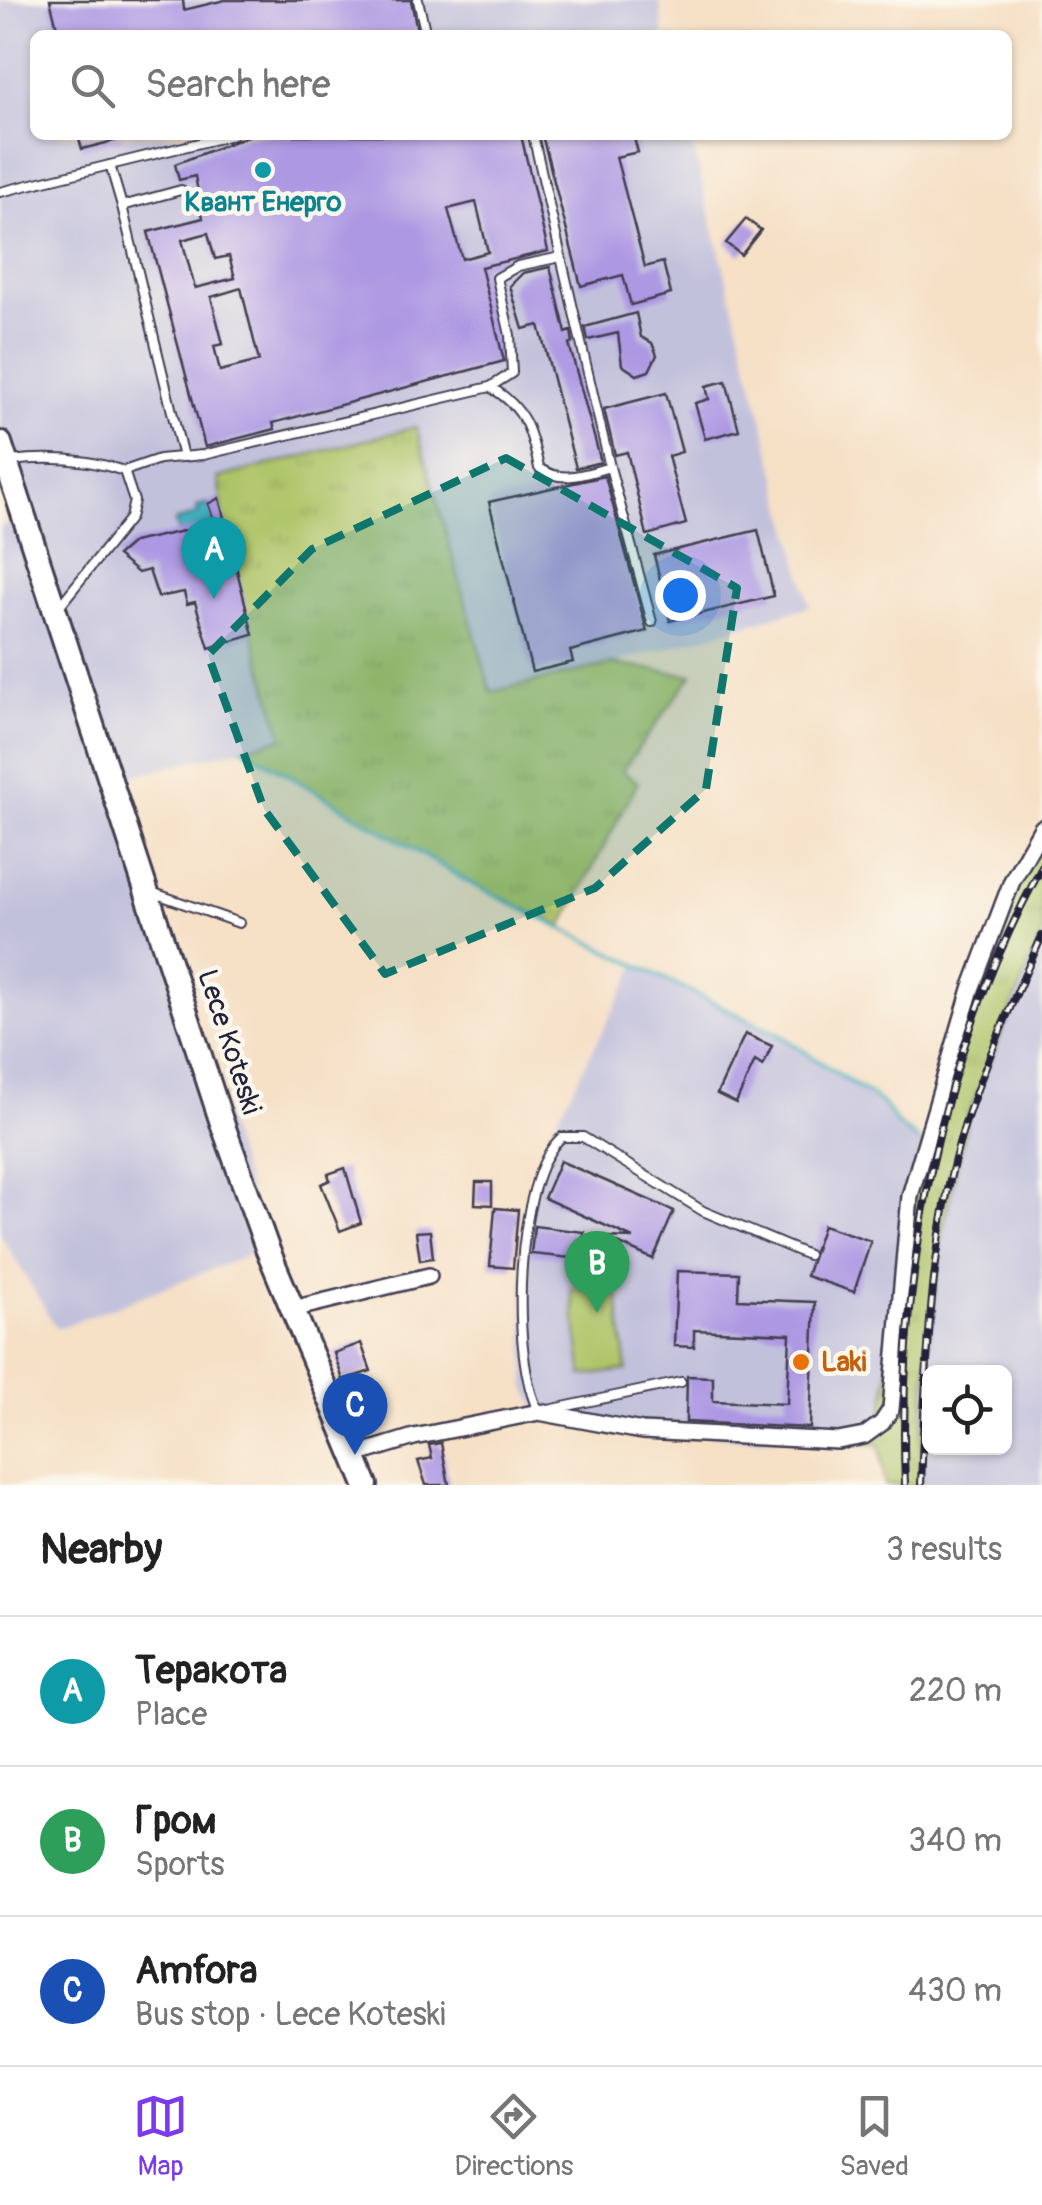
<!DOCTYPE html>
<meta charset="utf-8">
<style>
:root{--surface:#fff;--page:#f2f2f2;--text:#222;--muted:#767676;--line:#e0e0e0;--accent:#7c3aed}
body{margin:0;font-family:Pangolin,sans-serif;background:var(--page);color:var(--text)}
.controls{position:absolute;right:30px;bottom:30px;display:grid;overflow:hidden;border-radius:15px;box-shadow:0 2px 8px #0004}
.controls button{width:90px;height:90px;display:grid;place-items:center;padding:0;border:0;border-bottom:2px solid var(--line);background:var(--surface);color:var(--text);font:50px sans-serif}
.you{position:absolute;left:680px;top:595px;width:35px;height:35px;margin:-25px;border:8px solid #fff;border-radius:50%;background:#1a73e8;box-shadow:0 0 0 15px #1a73e833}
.badge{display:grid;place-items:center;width:65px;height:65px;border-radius:50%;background:var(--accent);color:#fff;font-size:32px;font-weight:700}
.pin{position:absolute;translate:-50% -82px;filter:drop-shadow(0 2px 5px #0008)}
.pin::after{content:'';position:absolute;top:52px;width:35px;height:30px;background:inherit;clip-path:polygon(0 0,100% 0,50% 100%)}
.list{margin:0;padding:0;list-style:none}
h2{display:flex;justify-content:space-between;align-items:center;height:130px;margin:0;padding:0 40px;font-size:42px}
h2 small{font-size:32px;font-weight:400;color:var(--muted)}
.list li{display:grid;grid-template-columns:65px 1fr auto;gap:30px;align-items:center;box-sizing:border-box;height:150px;padding:0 40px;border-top:2px solid var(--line)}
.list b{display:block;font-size:38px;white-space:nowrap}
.list p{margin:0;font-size:32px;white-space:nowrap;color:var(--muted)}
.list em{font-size:32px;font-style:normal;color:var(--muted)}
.icon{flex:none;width:55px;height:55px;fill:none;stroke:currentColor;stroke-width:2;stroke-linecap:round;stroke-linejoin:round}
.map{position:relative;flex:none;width:1042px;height:1485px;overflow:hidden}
.search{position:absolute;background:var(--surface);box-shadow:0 2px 8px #0004;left:30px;right:30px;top:30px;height:110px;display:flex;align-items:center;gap:25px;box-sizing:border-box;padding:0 35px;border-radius:15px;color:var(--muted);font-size:38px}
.sheet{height:580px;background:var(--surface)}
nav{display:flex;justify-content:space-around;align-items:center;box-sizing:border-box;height:140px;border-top:2px solid var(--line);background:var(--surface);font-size:28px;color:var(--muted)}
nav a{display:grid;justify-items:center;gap:5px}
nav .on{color:var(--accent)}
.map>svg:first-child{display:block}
</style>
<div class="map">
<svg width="1042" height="1485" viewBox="0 0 1042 1485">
<defs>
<pattern id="grass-tufts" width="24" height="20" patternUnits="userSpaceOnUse" patternTransform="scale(2.5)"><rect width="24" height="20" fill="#aec468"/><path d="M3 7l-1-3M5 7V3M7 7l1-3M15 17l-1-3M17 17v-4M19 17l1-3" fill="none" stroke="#95a85b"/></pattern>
</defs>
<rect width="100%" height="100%" fill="#fbf7ec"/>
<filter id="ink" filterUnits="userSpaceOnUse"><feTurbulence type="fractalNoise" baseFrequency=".01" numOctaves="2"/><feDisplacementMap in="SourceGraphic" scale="20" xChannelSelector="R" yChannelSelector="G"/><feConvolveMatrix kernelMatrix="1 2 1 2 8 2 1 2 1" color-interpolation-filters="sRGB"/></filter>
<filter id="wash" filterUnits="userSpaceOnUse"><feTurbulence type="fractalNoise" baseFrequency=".0048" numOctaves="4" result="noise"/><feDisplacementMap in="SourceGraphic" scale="40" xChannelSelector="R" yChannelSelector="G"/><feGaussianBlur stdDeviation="2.25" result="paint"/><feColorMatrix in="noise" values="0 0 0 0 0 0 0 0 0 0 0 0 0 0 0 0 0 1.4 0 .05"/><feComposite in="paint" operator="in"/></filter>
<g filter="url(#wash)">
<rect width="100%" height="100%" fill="#f6e0c6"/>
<g fill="#c2c1dc" fill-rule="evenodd">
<path d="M0,0h659l5,35h-629v100h655l120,471 -198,58 -121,28 -75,-264 -197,70 9,52 55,188 -168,42 152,468 -210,81 -57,-95v-707l23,-10 -23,-74z"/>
<path d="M1042,936v549h-121l6,-126 15,-127 28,-123zM930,1372h74v76h-74z"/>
<path d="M636,967l145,69 102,68 14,20 27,21 -33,264 -27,27 -123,3 -202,-27 -13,-24 -4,-137 6,-44 22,-75z"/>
</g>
<g fill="url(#grass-tufts)" stroke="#687352" stroke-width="2.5">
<path d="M416,427l75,265 121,-28 80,11 -70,96 16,11 -76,144 -92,-43 -227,-135 40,-10 -55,-188 -10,-72z"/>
<path d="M1042,828v108l-72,173 -28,123 -15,127 -6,126h-36l-5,-40 -42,-4 44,-18 28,-227 61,-207z"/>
</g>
<path fill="#aec468" stroke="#687352" stroke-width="2.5" d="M616,1283l11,87 -44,6 -12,-87z"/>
<path fill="#42b0bf" stroke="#32697d" stroke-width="2.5" d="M208,504l7,20 -36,11 -4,-14 23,-7 -1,-7z"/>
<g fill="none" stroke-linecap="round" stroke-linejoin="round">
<path stroke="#42b0bf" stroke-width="4" d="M243,748l227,135 311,153 102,68 14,20 23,18"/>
</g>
<g id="blocks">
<g fill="#ad98e3" fill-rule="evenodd">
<path d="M50,0h133l1,10 41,-10h186l7,35h-359z"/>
<path d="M78,135h44v4l-40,10z"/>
<path d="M251,135h270l27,116 -67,16 23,94 -231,62 2,6 -70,18 -57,-215 55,-14 -8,-42 -16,4 -4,-16zM476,202l12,50 -26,7 -14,-50zM208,233l7,26 14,-3 6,22 -40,10 -13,-48zM241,288l18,73 -39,10 -6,-25 9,-2 -12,-47z"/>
<path d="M542,135h91l5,17 -22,5 29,110 18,-5 8,32 -40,11 -8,-30 -42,11z"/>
<path d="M746,219l15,11 -20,25 -15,-12z"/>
<path d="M550,267l16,66 5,-2 2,12 -4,1 32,118 -25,6 -37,-143 -16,4 -13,-43 13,-13z"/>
<path d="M636,313l5,24 11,6 5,12 -8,16 -12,4 -15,-10 -4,-32 -30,7 -3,-13z"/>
<path d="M726,381l13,49 -34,9 -10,-36 14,-4 -3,-13z"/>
<path d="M666,393l16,59 -14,4 18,68 -39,11 -20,-83 -12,3 -11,-46z"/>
<path d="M605,476l42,155 -77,20 3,11 -41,10 -43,-170z"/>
<path d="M219,498l34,137 -44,13 -14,-46 -8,2 -3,-12 -26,5 -9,-27 -11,3 -21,-17 16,-14 82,-18 -7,-20z"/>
<path d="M758,530l16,66 -104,25 -16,-66z"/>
<path d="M745,1034l27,12 -9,20 -8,-5 -19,42 -19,-9z"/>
<path d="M560,1161l114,50 -21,48 -49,-22 29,1 -89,-40z"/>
<path d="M345,1168l16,55 -21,8 -19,-47 9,-4 -2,-6z"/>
<path d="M476,1182h16v23l-17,-1z"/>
<path d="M495,1208l23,2 -5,58 -23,-2z"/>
<path d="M823,1225l48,16 -17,51 -48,-16z"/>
<path d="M534,1226l50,6 -3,27 -50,-5z"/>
<path d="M430,1231l3,27 -13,2 -4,-28z"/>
<path d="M677,1271l62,2 -1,26 77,3 -5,126 -124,-6 1,-46 26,1v24l74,3 3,-70 -96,-4v17l-20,-1z"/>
<path d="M361,1343l10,28 -28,9 -9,-27z"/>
<path d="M441,1443l8,42h-23l-8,-24 14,-3 -3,-13z"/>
</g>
</g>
</g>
<g filter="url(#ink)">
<use href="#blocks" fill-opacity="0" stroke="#423e50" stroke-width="2.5"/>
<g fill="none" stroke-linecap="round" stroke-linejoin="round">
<g stroke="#423e50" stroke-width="12">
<g id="service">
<path d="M418,0l8,35"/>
<path d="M110,165l12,41 59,-16"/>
<path d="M0,192l232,-57"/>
<path d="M122,206l61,251"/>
<path d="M490,387c35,20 41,43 49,81 23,16 45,6 71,-1l-49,-210"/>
<path d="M10,461c40,-5 76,-3 114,10l10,30 -4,17 -73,91"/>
<path d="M610,467l42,155"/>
<path d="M124,471l35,-12 44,-4 287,-68 22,-14 -2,-38 -13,-57 21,-12 43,-9 -28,-122"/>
<path d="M154,893l85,30"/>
<path d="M681,1382l-142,30c-29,-52 -25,-234 23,-275h21l120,74 105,44"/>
</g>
</g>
<g stroke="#423e50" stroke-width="20">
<g id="minor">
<path d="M293,1309l136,-33"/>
<path d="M355,1455l59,-18 125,-25 103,19 196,10 26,-5 18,-13 9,-14 19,-213 61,-207 41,-108 30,-53"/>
</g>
</g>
<g stroke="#423e50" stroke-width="28">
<path id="secondary" d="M0,443l221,677 46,128 99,237"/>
</g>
<use href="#service" stroke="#fff" stroke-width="8"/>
<use href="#minor" stroke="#fff" stroke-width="15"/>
<use href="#secondary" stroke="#fff" stroke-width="22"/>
<g stroke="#22223b" stroke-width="8">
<g id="rail">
<path d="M905,1485c-8,-211 34,-432 137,-618"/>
<path d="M921,1485c5,-120 9,-266 50,-379 20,-57 46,-114 71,-170"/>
</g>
</g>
<use href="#rail" stroke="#fbf7ec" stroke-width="4" stroke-dasharray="11" stroke-linecap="butt"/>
</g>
</g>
<path fill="#0f766e" fill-opacity="0.2" stroke="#0f766e" stroke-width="8" stroke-dasharray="20 12" stroke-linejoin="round" d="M506,458l231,130 -31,201 -111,99 -210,86 -121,-165 -56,-154 104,-106z"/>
<circle fill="#0f9aa8" stroke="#fbf7ec" stroke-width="4" cx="263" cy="170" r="10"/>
<circle fill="#e8710a" stroke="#fbf7ec" stroke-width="4" cx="801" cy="1362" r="10"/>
<g text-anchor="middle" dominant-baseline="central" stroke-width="9" stroke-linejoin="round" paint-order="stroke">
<g font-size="28" font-weight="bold" fill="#0d838f" stroke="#fbf7ec">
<text x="263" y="202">Квант Енерго</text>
</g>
<g font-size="28" fill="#22223b" stroke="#fbf7ec">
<text transform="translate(229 1042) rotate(72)">Lece Koteski</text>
</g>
<g font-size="28" font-weight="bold" fill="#c56008" stroke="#fbf7ec" text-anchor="start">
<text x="821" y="1362">Laki</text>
</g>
</g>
</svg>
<div class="controls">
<button><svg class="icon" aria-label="locate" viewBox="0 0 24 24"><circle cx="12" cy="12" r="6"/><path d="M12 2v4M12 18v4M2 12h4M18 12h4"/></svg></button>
</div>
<div class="you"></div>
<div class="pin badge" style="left:214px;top:599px;background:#0f9aa8">A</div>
<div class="pin badge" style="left:597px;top:1313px;background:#2e9e5b">B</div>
<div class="pin badge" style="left:355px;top:1455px;background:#1a4fb4">C</div>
<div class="search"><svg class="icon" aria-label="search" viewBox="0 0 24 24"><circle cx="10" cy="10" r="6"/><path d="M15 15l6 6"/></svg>Search here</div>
</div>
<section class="sheet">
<h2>Nearby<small>3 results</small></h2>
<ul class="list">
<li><span class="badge" style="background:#0f9aa8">A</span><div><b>Теракота</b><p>Place</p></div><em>220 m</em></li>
<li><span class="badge" style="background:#2e9e5b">B</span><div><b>Гром</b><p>Sports</p></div><em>340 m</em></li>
<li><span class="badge" style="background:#1a4fb4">C</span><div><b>Amfora</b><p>Bus stop · Lece Koteski</p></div><em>430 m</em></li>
</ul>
</section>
<nav>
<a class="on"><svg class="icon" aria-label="map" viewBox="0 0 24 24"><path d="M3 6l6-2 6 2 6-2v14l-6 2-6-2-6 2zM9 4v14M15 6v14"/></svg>Map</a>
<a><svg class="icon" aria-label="directions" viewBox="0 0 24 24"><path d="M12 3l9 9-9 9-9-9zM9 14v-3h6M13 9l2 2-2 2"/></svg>Directions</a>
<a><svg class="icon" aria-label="saved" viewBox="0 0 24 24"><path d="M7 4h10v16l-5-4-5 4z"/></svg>Saved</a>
</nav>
